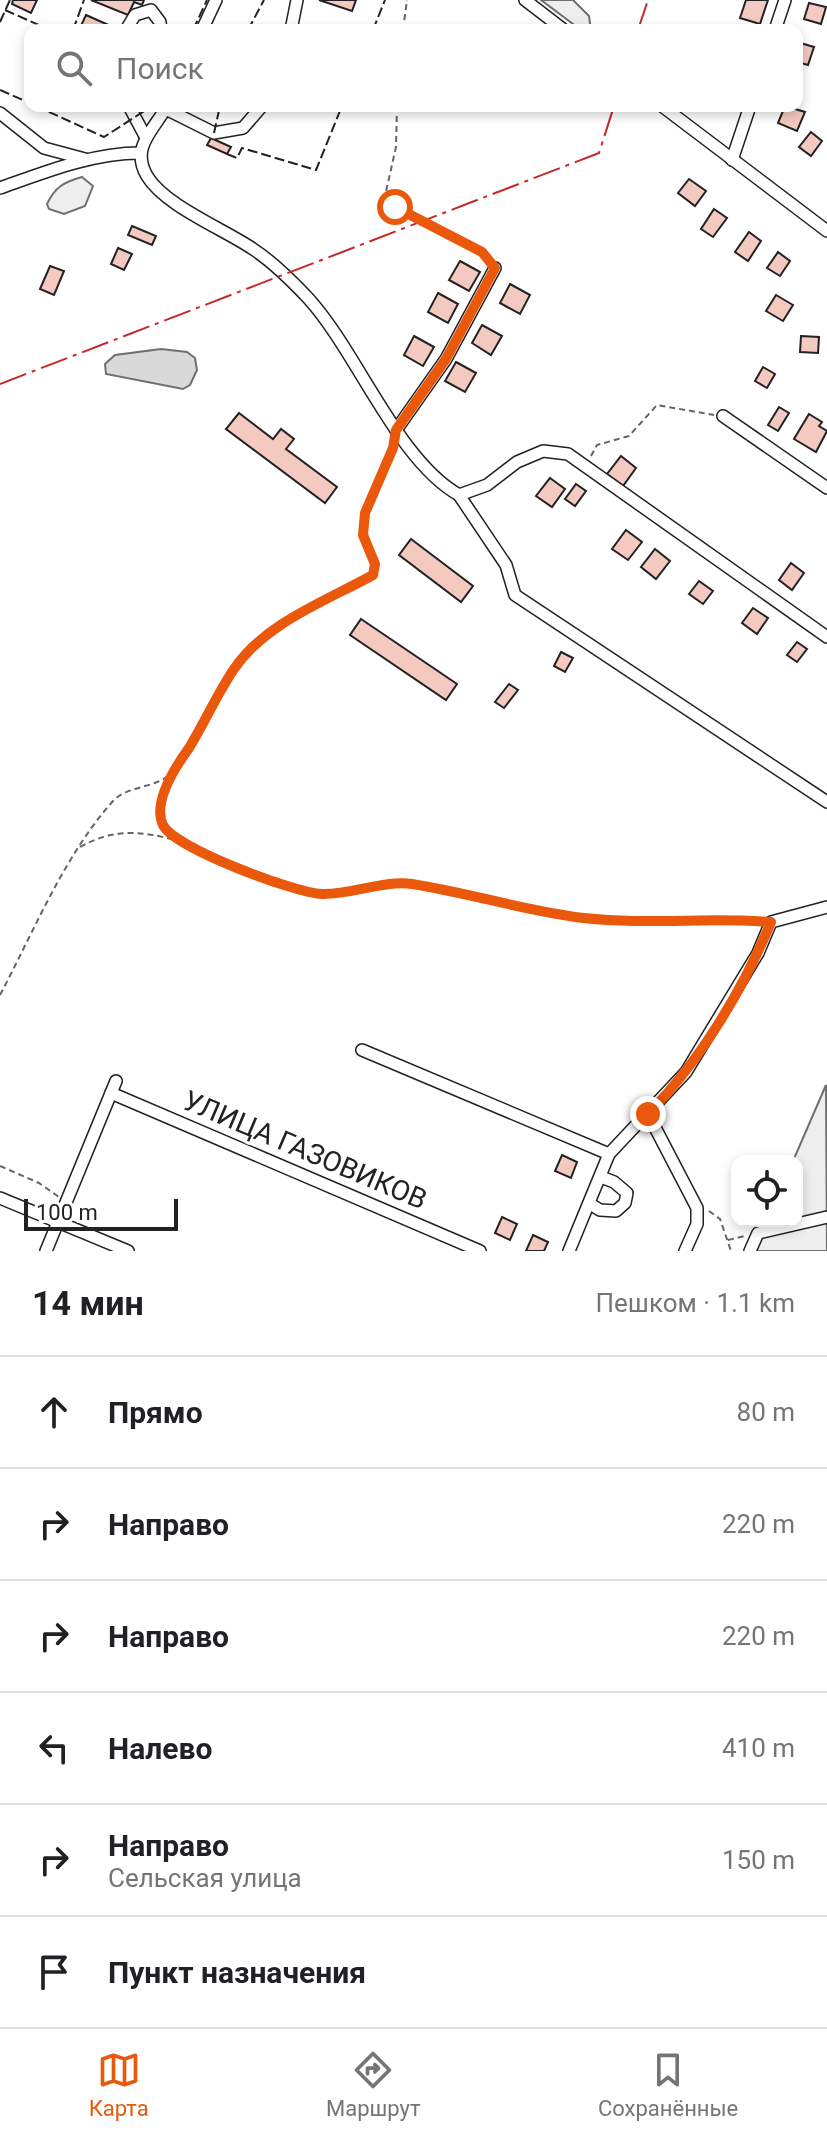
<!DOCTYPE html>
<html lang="ru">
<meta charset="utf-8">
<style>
:root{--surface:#fff;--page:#f6f6f6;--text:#202124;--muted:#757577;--line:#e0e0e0;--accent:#ea580c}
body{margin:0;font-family:Roboto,sans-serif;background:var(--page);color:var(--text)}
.controls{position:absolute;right:24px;bottom:24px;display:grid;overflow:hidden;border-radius:16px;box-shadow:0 4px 12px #0003}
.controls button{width:72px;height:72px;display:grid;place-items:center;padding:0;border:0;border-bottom:2px solid var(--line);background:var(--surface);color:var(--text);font:40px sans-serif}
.scale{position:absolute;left:24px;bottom:20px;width:154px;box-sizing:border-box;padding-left:8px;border:4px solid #222;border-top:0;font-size:22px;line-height:28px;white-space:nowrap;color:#222;-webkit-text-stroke:6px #fff;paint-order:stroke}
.stop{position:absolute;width:24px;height:24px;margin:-18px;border:6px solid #ea580c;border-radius:50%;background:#fff}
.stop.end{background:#ea580c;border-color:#fff;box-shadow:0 2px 8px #0008}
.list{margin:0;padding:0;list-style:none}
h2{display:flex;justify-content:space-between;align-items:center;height:104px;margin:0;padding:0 32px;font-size:34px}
h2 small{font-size:26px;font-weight:400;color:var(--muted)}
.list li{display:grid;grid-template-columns:52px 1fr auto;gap:24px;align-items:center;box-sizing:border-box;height:112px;padding:0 32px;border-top:2px solid var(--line)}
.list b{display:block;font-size:30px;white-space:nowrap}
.list p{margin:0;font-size:26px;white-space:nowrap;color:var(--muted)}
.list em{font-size:26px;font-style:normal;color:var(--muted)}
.icon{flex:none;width:44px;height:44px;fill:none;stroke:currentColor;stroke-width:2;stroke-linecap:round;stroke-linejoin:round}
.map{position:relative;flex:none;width:827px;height:1251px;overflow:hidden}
.search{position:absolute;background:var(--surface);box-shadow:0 4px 12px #0003;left:24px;right:24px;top:24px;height:88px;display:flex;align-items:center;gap:20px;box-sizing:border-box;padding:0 28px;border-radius:16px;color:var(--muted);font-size:30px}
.sheet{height:776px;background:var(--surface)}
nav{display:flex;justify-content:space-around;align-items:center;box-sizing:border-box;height:112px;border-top:2px solid var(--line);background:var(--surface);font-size:22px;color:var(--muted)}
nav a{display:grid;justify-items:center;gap:4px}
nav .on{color:var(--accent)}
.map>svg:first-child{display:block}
</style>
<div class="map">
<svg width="827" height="1251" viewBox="0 0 827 1251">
<rect width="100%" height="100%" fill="#fff"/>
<g fill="#eee" stroke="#6f6f6f" stroke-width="2">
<path d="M541,0h32l16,16 2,14h-10z"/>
<path d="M82,177l11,9 -8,20 -21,8 -15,-5 -2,-5c8,-17 17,-22 35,-27z"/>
<path d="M826,1085l1,166h-73l13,-30h30v-60h-4z"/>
</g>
<path fill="#d9d9d9" stroke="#6f6f6f" stroke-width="2" d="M161,349l26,3 8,6 2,12 -7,15 -7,4 -77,-15 -1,-10 10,-9z"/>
<g fill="#f3c9c0" stroke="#222" stroke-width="2">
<path d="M13,0h24l-6,13 -19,-9z"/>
<path d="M91,0h53l-2,5 -8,-3 -6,13z"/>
<path d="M319,0h37l-4,11z"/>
<path d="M746,0h22l-8,24 -20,-6z"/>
<path d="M809,3l17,4 -5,17 -17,-5z"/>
<path d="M86,15l27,12 -2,3h-32z"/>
<path d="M797,42l17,5 -6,18 -11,-3z"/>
<path d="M785,106l20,6 -8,19 -19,-8z"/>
<path d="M811,132l11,9 -11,15 -12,-9z"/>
<path d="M211,138l20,9 -4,7 -20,-9z"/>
<path d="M689,179l17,12 -11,15 -17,-13z"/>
<path d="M714,209l13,9 -14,19 -12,-8z"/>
<path d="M132,226l24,10 -4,9 -24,-10z"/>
<path d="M749,232l12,9 -13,20 -13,-9z"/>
<path d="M118,248l14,6 -8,16 -13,-6z"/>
<path d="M778,252l12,9 -10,15 -13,-8z"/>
<path d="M460,261l20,11 -11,19 -20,-11z"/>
<path d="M50,266l14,5 -10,24 -14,-6z"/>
<path d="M510,284l20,11 -10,19 -20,-11z"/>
<path d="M438,293l20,11 -10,19 -20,-11z"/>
<path d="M776,295l17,10 -10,16 -17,-10z"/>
<path d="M482,325l20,11 -11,19 -19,-12z"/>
<path d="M414,336l20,11 -11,19 -19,-11z"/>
<path d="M801,336l18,1 -1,16 -18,-1z"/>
<path d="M456,362l20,11 -11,19 -20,-11z"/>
<path d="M763,367l12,7 -8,14 -12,-7z"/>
<path d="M779,407l10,6 -11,18 -10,-6z"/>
<path d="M239,413l34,26 8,-10 13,10 -8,10 51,38 -12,16 -99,-74z"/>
<path d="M809,414l13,8 -3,4 8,5 -11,21 -22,-13z"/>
<path d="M621,456l15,12 -13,18 -16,-12z"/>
<path d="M550,478l15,11 -13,18 -16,-11z"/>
<path d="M576,484l10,7 -11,15 -10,-7z"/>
<path d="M626,530l16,12 -14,18 -16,-11z"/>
<path d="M411,539l62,47 -12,16 -62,-47z"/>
<path d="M655,549l15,12 -14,18 -15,-12z"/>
<path d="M791,563l13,10 -12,17 -13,-10z"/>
<path d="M699,581l14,10 -10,13 -14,-10z"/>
<path d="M753,608l15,10 -11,16 -15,-11z"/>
<path d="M361,619l96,65 -11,16 -96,-65z"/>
<path d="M797,642l10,7 -10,13 -10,-7z"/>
<path d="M561,652l12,6 -8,14 -11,-6z"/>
<path d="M509,684l9,6 -14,18 -9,-6z"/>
<path d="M562,1155l15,7 -6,16 -16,-7z"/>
<path d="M502,1217l15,7 -7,16 -15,-7z"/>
<path d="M533,1235l15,7 -4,9h-18z"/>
</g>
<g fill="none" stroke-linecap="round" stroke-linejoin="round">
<g stroke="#222" stroke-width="14">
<g id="minor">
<path d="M525,0l39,30"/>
<path d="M126,30l9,-15 16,-5 9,12 1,8"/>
<path d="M202,30l14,-30"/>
<path d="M291,30l6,-30"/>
<path d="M775,30l10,-30"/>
<path d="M129,106l16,30"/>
<path d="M167,106c-13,24 -37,41 -20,70 18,30 77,53 106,73 20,13 38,31 55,49 50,55 89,162 151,197l28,-10 30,-23 26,-11 25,3 259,183"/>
<path d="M662,106l165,125"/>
<path d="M166,109l48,24 29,-5 19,-22"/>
<path d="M0,113l44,35 41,11"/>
<path d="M732,160l18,-54"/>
<path d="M0,188c45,-16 92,-35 140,-35"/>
<path d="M723,416l104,72"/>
<path d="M396,430l50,-71 49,-91"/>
<path d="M459,495l47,70 9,30 312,207"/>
<path d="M362,1050l247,104"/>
<path d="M111,1093l369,158"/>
<path d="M648,1114l49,94v16l-12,27"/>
<path d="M0,1198l128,53"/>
<path d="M590,1204l10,6 16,1 9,-8 2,-10 -13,-11 -13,-5"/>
<path d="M46,1251l70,-170"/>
<path d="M569,1251l40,-97 77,-82 72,-119 13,-31 56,-15"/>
<path d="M750,1251l8,-18 69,-16"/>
</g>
</g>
<g stroke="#646464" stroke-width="2" stroke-dasharray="6 4" stroke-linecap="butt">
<path d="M403,30l4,-30"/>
<path d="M397,106l-1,41 -11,49 10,11 87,45 7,8"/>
<path d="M591,456l6,-11 32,-9 28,-31 57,10"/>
<path d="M173,774c-6,16 -17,36 -9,52 10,21 127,64 153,68 31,5 60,-11 90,-10 21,0 45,10 65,14 37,9 75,16 114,20 59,6 117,-2 175,3"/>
<path d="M80,847c32,-18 62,-17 97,-6"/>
<path d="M0,995c34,-64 64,-139 113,-194 15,-16 42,-12 59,-28 22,-21 44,-76 62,-104 31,-46 92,-68 139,-94 3,-21 -12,-38 -8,-61 5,-25 23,-46 29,-70"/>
<path d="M0,1166l39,17 20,14"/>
<path d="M709,1211l11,8 11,32"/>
<path d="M728,1240l17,-4"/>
</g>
<use href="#minor" stroke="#fff" stroke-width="11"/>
<g stroke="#222" stroke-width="2" stroke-dasharray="10 4" stroke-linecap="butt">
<path d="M5,10l45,20"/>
<path d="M0,22l10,-22"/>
<path d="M73,30l11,-30"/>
<path d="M193,30l14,-30"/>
<path d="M248,30l16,-30"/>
<path d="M373,30l12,-30"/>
<path d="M0,90l30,13"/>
<path d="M36,106l68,31 48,-31"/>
<path d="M214,133l6,-27"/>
<path d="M227,154l10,4 5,-10 74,22 26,-64"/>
</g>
<g stroke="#c62828" stroke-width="2" stroke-dasharray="28 6 4 6" stroke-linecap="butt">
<path d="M638,30l10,-30"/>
<path d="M0,384l599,-231 15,-47"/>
</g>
</g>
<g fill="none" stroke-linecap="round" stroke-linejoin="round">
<path stroke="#ea580c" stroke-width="10" d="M395,207l87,45 13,16 -49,91 -50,71 -3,18 -28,65 -2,22 12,29 -2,11c-47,26 -108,48 -139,94 -17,25 -29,53 -45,79 -13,18 -37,54 -26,77 11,23 132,68 159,69 29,1 61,-14 90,-10 58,9 113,27 172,34 63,7 125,-1 187,4 -28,68 -71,139 -123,192"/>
</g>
<g text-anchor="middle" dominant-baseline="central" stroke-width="6" stroke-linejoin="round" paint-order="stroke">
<g font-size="28" fill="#222" stroke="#fff">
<text transform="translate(305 1150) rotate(23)">УЛИЦА ГАЗОВИКОВ</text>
</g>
</g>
</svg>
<div class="controls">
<button><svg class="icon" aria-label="locate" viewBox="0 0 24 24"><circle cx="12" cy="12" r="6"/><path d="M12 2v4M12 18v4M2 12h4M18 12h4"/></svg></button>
</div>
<div class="scale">100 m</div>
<div class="stop" style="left:395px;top:207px"></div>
<div class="stop end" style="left:648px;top:1114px"></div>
<div class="search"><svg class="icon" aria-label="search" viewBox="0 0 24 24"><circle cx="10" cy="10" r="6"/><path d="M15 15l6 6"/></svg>Поиск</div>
</div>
<section class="sheet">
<h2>14 мин<small>Пешком · 1.1 km</small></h2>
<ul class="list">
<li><svg class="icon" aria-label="ahead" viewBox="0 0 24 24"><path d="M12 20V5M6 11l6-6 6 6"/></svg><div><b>Прямо</b></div><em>80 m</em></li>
<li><svg class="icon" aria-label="right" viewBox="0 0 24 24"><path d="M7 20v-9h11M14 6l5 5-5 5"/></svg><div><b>Направо</b></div><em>220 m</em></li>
<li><svg class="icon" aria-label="right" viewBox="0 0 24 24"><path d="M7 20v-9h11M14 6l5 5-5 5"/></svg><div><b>Направо</b></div><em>220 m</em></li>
<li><svg class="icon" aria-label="left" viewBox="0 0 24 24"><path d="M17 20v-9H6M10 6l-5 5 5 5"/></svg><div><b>Налево</b></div><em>410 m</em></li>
<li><svg class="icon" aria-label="right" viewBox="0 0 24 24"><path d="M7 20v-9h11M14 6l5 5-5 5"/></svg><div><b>Направо</b><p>Сельская улица</p></div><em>150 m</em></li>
<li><svg class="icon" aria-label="arrive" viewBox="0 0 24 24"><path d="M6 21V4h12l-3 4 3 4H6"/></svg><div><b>Пункт назначения</b></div></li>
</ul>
</section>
<nav>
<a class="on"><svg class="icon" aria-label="map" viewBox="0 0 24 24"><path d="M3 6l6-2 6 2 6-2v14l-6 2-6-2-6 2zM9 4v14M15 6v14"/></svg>Карта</a>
<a><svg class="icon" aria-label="directions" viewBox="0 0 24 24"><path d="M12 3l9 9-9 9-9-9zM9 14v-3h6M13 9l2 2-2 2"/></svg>Маршрут</a>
<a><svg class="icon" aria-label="saved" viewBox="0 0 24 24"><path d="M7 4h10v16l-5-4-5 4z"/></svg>Сохранённые</a>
</nav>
